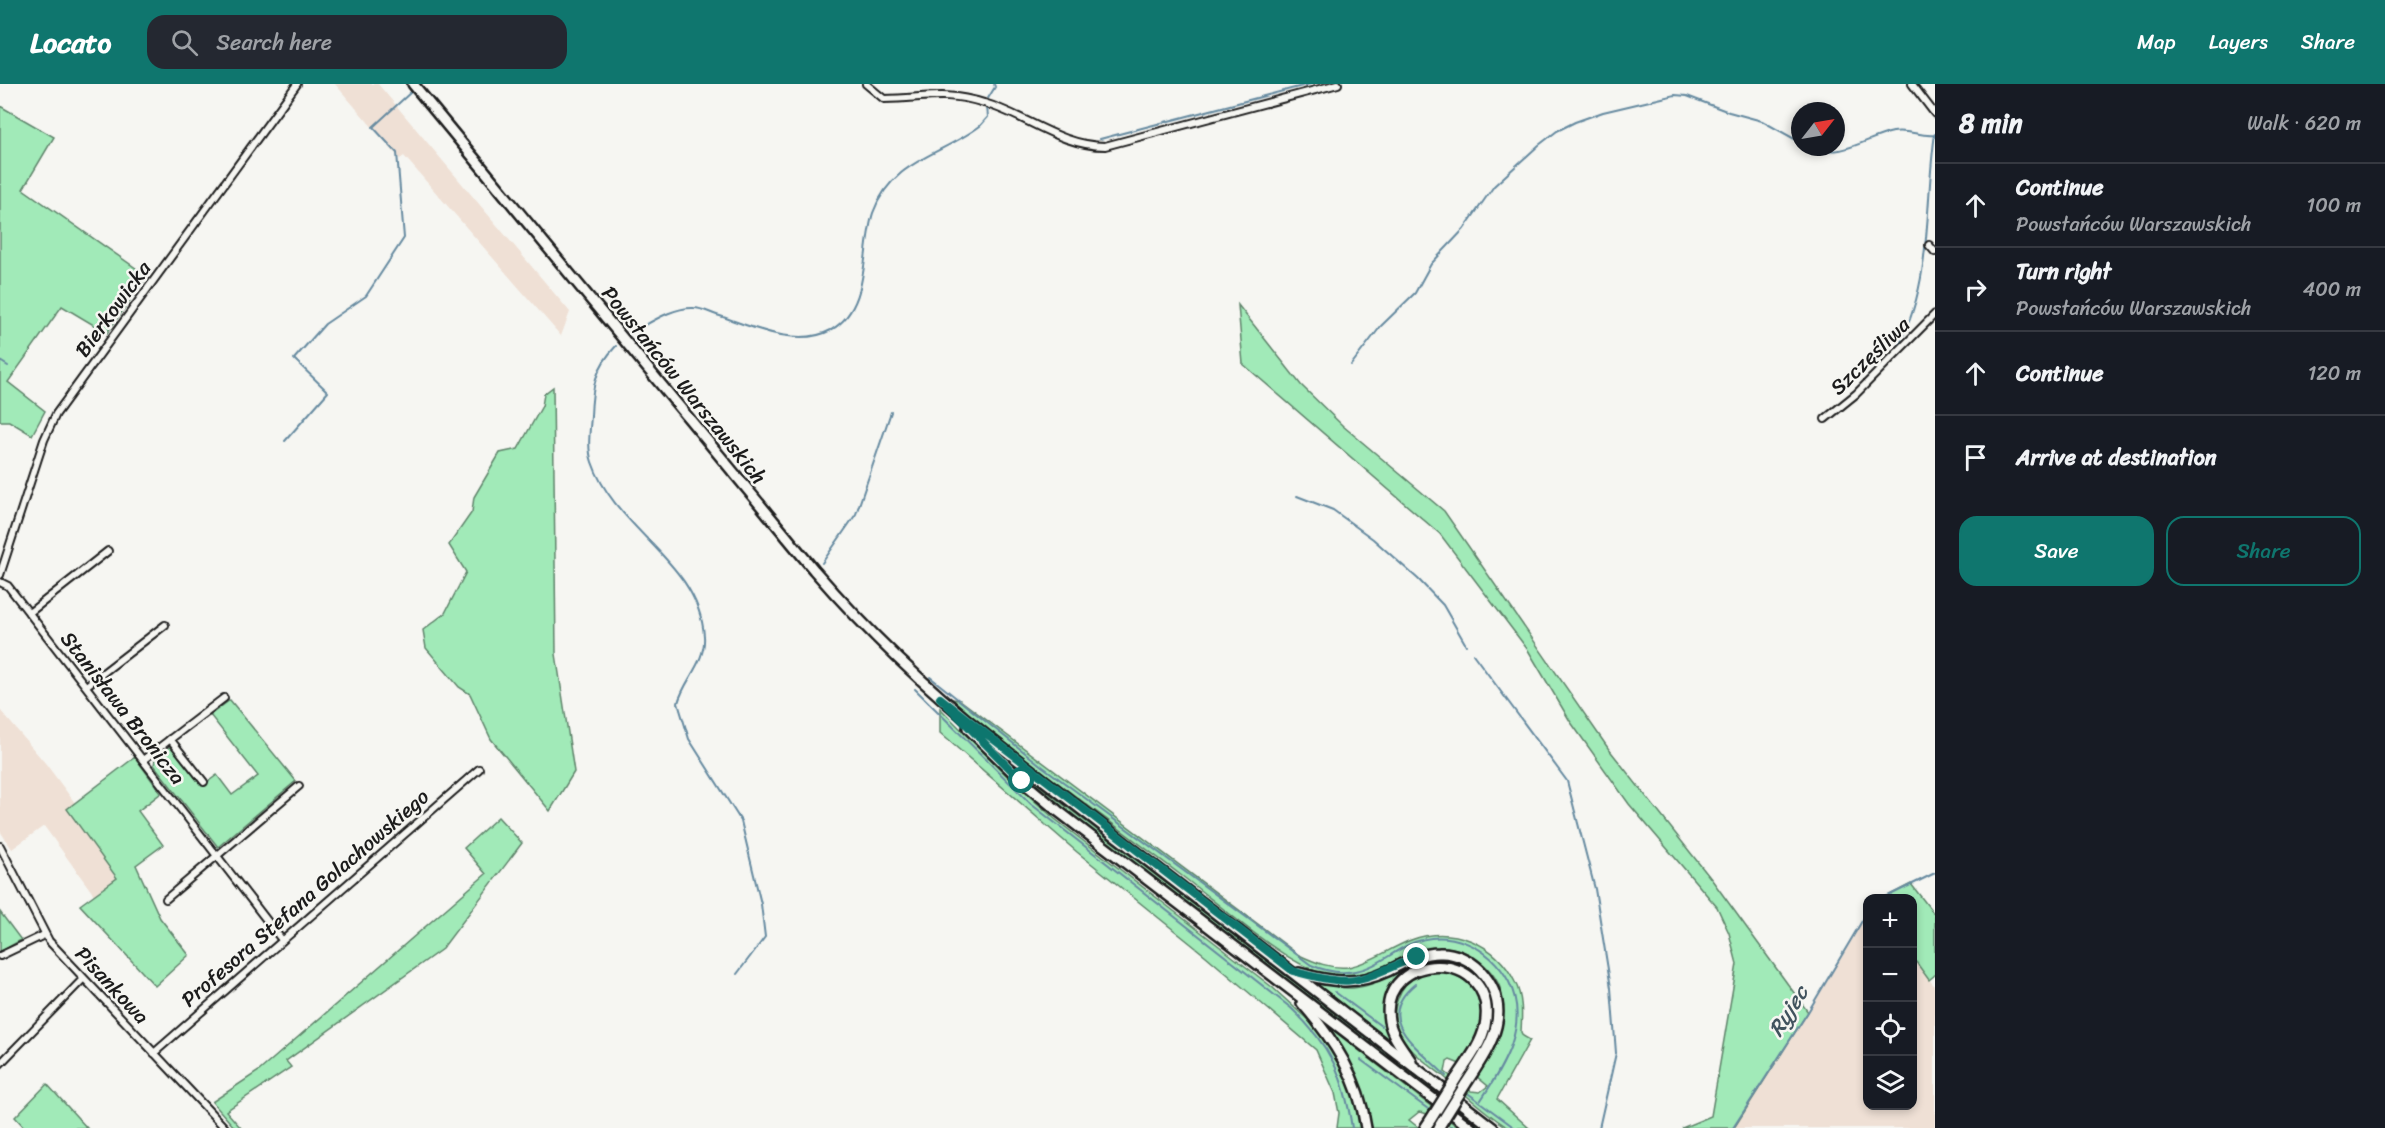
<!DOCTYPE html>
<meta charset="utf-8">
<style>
:root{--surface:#171b24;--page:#242831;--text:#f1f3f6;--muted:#9ea1a6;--line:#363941;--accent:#0f766e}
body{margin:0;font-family:Sriracha,sans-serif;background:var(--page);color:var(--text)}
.controls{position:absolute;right:18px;bottom:18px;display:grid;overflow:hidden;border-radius:12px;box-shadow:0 3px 9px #0003}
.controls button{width:54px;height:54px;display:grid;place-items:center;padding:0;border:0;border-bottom:2px solid var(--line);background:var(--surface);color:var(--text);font:30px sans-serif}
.compass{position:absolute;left:1791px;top:18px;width:54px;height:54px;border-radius:50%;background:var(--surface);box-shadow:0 3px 9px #0003;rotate:59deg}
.stop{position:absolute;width:18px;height:18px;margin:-14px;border:4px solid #0f766e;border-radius:50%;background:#fff}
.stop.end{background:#0f766e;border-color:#fff;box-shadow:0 2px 6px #0008}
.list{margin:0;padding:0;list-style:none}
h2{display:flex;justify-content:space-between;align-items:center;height:78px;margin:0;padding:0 24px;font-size:26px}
h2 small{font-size:20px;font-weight:400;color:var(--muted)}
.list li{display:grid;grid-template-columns:39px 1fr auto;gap:18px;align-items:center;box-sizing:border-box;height:84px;padding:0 24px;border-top:2px solid var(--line)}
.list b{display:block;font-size:22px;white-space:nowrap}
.list p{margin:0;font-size:20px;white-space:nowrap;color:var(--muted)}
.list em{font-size:20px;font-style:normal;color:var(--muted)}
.actions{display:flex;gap:12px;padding:18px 24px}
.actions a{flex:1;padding:14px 0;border:2px solid var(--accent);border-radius:18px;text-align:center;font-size:21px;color:var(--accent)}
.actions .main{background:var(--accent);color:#fff}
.icon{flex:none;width:33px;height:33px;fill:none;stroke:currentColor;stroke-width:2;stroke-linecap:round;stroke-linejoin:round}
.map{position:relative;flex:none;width:1935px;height:1044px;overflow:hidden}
header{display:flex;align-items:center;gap:36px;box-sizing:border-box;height:84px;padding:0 30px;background:var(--accent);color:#fff}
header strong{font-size:28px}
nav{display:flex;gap:33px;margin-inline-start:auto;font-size:21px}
.search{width:420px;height:54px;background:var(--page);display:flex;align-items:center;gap:15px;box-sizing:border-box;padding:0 21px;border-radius:18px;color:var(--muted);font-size:22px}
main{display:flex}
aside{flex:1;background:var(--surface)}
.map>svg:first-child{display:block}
</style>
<header>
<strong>Locato</strong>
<div class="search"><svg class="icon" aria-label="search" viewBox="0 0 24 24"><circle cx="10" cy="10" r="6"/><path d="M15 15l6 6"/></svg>Search here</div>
<nav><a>Map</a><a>Layers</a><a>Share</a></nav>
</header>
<main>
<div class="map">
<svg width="1935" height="1044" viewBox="0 0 1935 1044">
<rect width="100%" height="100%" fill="#f6f6f2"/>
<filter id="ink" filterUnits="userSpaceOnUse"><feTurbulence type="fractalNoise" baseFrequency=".0167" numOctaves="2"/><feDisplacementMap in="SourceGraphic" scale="12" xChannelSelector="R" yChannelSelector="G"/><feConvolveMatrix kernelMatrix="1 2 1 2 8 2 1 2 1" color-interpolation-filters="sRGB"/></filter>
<g filter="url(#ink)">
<g fill="#efe0d5">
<path d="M335,0h43l192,228 -9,24 -157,-180 -4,3z"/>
<path d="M0,626l46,54 29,39 -8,6 50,70 -23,16 -50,-69 -32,23 -12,-18z"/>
<path d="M1867,827l1,195h44l1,-148 22,29v141h-201l74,-116z"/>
</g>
<g fill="#a1eab8" stroke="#5e836a" stroke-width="1.5">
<path d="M0,22l54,31 -31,52 124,87 -40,57 -45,-27 -54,76 37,29 -13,24 -23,-14h-9z"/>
<path d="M1238,221l63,80 42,41 101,85 164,237 104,132 96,132 -74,116h-52l29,-12 26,-152 -8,-31 -12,-26 -88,-103 -59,-83 -42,-71 -88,-116 -197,-170z"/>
<path d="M553,303l3,267 18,118 -24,39 -59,-72 -21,-45 -11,-7 -33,-39 -3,-18 22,-17 21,-41 -17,-27 23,-33 2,-15 26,-44 18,-4 24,-43 2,-12z"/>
<path d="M952,615l8,1 339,255c15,7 32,14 49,12 22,-4 42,-19 63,-27 41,-15 85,3 104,42 8,15 7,33 6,50l2,4 7,4 -33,59 32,29c-6,0 -13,0 -19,0 -10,-2 -57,-44 -68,-53 -17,-13 -36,-26 -45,-46 -4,-10 -3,-21 1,-31 16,-46 89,-28 83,20 -3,18 -12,32 -21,46l-10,-4 -3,2 -2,10 26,19 9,1 8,-6 -12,-10c23,-34 45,-80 6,-113 -56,-47 -101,28 -158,11 -43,-13 -105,-70 -142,-98 -77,-59 -156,-114 -230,-177z"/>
<path d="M230,616l66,81 -78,66 -64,-82 1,-6 16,-13 31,40 15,-11 15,20 26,-19 -48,-61z"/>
<path d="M940,624l71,72 44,39 217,168 46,42 24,38 12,31 6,30h-23l2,-15 -4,-20 -19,-43 -110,-94 -129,-104 -137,-119z"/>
<path d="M993,662l48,41 444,341h-7l-438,-338z"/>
<path d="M135,673l26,36 -23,18 25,34 -27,20 24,53 29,37 -34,31 -75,-81 37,-27 -50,-69z"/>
<path d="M498,733l24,26 -80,106 -156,112 5,6 -65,44 15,17h-6l-23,-26 47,-31 227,-197 -22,-26z"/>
<path d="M1911,800l24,31v60l-6,5 -16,-22 -1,-60h-28z"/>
<path d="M0,828l21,28 -21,12z"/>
<path d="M1432,874c35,0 68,26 61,64 -4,20 -17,37 -27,54l-2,-2c9,-15 21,-31 26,-48 22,-89 -141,-86 -100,14l-74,-56c11,-1 24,5 37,4 29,-2 51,-25 79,-30z"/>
<path d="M1330,944l129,100c-16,0 -24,-15 -40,-16l-10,8 10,8h-48l-15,-55z"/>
<path d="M47,1000l40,44h-62l-10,-11z"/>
</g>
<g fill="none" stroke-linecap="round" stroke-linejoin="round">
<g stroke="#668aa0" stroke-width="2">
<path d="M987,16l8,-13 -1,-3"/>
<path d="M1100,55l210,-55"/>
<path d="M1813,63c29,12 52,-9 80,-15 14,-3 28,5 42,3"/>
<path d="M631,249c19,-10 41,-26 63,-25 8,0 18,6 26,8 32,11 78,32 111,14 40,-23 30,-80 42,-117 19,-53 69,-58 107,-87l8,-9 -1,-10"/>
<path d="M616,262c-21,22 -24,41 -25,70 -1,15 -4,32 1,46 23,68 107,100 112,174 2,26 -20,44 -26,67l11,36 52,82 20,83 4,33 -28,37"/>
<path d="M1894,268c40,-64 30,-146 41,-218"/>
<path d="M0,277l8,5"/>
<path d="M1351,281l30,-39 34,-33 16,-29 33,-35 30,-43 45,-41 18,-14 18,-9 28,-10 72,-17 12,1 42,16 33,9 38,21"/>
<path d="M285,357l43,-49 -34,-33 31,-35 41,-28 38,-58 -7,-85 -24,-26 38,-35"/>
<path d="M1297,412l36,14 40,29 45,40 25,26 23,40"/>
<path d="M822,479l34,-49 35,-102"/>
<path d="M1473,570l94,127 28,108 16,99 5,65 -17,75"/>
<path d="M930,593l113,90 268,198c14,6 29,9 44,6 20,-3 36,-18 53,-26 39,-19 82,1 101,37 21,42 -5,83 -28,118"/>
<path d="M915,605l116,115 260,204c39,37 53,67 61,120"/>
<path d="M1884,814l51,-25"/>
<path d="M1415,900c-45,37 7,66 31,92"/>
<path d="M1335,908l46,34"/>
<path d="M1361,976l67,49"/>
<path d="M1469,1010l46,34"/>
<path d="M1451,1042l1,2"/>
<path d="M1733,1044l75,-116 60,-101"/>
</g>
<g stroke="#1c1c1c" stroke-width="10">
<g id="minor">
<path d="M866,0l18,15c40,0 59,-9 100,4 42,12 76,43 121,43l233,-62"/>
<path d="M1912,0l23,30"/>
<path d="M1929,161l6,7"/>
<path d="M1825,335l31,-25 79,-80"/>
<path d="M0,491l44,-135 12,-26 241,-330"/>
<path d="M0,498l8,4 21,27 253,327"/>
<path d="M29,529l79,-62"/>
<path d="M86,602l79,-61"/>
<path d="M170,655l34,43"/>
<path d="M143,676l81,-62"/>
<path d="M0,762l49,95 176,187"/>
<path d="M166,815l133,-113"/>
<path d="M0,872l44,-21"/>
<path d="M154,969l325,-284"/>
<path d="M0,980l83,-85"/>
</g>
</g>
<g stroke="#1c1c1c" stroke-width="14">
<g id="primary">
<path d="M413,0l401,486c53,61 110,116 174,167l505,391"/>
<path d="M968,644l54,53 36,30 413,317"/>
<path d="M1299,889c32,9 57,13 89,-2 16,-8 32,-18 51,-18 15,-1 31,7 41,17 37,41 9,78 -15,115"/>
<path d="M1302,919c32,37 57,75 64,125"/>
<path d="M1411,977c-8,-12 -19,-25 -22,-40 -12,-72 111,-75 96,5 -4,19 -18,36 -29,53"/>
<path d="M1425,1044l6,-9"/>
</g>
</g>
<use href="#minor" stroke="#f6f6f2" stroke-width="6"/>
<use href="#primary" stroke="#f6f6f2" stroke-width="9"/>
<g stroke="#1c1c1c" stroke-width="14" stroke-linecap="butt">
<g id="primary-bridge">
<path d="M1431,1035l25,-40"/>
<path d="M1440,1041l25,-40"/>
</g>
</g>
<use href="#primary-bridge" stroke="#f6f6f2" stroke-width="9"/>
</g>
</g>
<g fill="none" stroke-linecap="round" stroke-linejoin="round" filter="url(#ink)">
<path stroke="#0f766e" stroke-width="8" d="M1022,697l-82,-83 353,273c67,19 64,8 124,-14"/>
</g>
<g text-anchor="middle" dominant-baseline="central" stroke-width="5" stroke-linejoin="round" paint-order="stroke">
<g font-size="21" fill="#1c1c1c" stroke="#f6f6f2">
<text transform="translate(113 225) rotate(-54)">Bierkowicka</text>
<text transform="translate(1870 272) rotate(-44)">Szczęśliwa</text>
<text transform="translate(684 301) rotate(51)">Powstańców Warszawskich</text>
<text transform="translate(123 624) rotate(52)">Stanisława Bronicza</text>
<text transform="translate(305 814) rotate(-41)">Profesora Stefana Golachowskiego</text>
<text transform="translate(112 901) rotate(47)">Pisankowa</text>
</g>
<g font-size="22" font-style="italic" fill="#41535e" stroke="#f6f6f2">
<text transform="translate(1788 927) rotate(-58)">Ryjec</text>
</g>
</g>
</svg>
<div class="controls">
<button>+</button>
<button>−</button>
<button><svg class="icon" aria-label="locate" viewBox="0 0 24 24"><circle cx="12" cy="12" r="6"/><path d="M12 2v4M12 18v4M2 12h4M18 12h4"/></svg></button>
<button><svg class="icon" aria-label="layers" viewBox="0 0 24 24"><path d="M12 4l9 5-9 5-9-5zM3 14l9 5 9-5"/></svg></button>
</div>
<svg class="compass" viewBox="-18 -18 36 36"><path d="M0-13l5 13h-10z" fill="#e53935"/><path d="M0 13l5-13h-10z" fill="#9ea1a6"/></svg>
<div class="stop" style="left:1022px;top:697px"></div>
<div class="stop end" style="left:1417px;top:873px"></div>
</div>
<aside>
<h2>8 min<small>Walk · 620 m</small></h2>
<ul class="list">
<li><svg class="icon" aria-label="ahead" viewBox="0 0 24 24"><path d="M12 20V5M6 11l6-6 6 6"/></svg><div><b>Continue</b><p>Powstańców Warszawskich</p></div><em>100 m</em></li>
<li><svg class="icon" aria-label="right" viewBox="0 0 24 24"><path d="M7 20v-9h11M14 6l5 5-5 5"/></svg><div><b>Turn right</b><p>Powstańców Warszawskich</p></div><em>400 m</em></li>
<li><svg class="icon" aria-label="ahead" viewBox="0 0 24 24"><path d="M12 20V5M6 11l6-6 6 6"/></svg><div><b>Continue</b></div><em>120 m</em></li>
<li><svg class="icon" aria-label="arrive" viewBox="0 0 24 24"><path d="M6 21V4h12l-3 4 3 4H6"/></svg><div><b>Arrive at destination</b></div></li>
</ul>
<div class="actions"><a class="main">Save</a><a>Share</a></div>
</aside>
</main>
